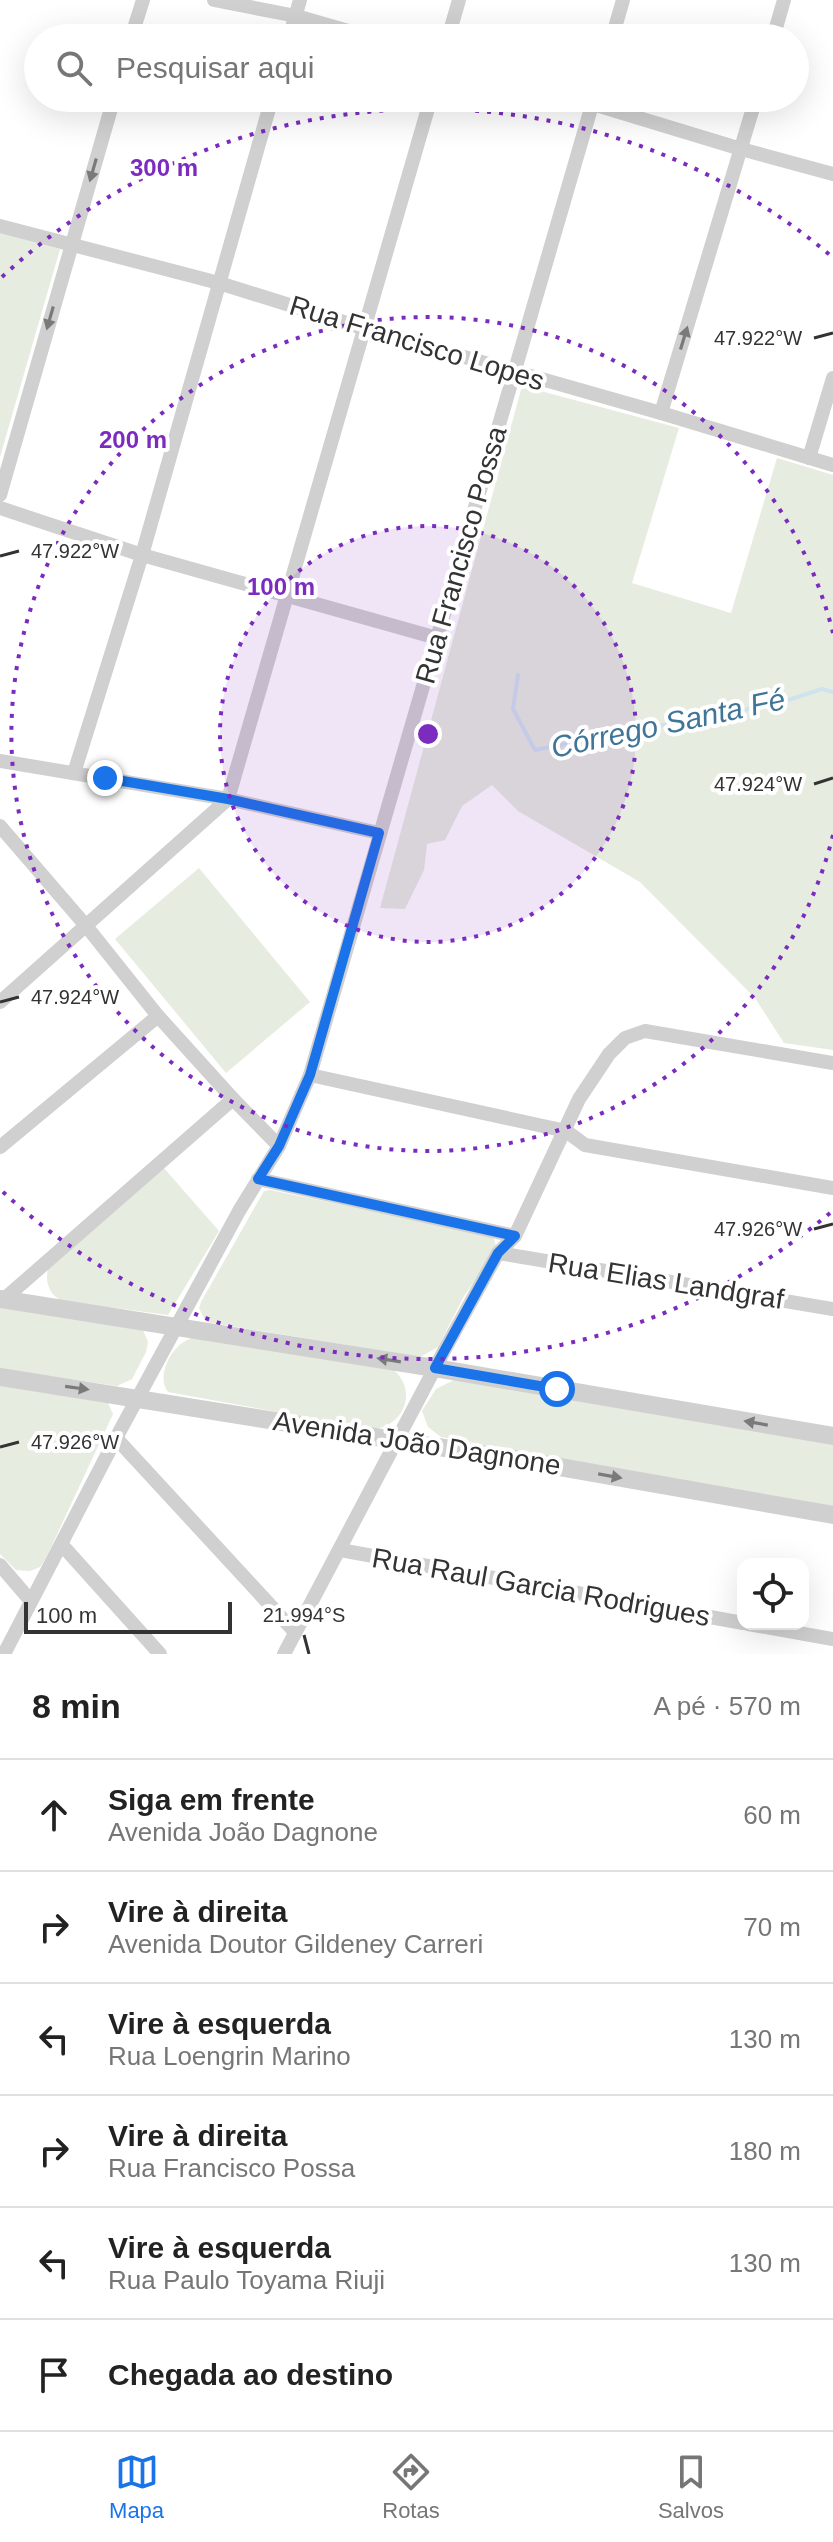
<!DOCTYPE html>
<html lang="pt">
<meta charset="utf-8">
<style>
:root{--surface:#fff;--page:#f6f6f6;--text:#222;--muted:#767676;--line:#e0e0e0;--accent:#1a73e8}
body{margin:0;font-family:Arial,sans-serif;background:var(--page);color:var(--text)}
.controls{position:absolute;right:24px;bottom:24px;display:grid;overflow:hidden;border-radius:16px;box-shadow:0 8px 32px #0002}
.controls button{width:72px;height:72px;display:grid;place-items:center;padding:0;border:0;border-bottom:2px solid var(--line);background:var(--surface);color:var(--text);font:40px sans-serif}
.scale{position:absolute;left:24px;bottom:20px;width:208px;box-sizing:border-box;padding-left:8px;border:4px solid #333;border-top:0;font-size:22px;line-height:28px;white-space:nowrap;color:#333;-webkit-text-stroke:6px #fff;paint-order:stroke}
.stop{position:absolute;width:24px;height:24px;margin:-18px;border:6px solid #1a73e8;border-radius:50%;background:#fff}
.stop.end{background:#1a73e8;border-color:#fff;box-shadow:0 2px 8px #0008}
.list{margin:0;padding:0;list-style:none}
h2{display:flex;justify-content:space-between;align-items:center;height:104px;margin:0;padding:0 32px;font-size:34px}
h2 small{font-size:26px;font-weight:400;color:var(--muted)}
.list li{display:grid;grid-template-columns:52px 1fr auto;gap:24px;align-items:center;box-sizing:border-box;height:112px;padding:0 32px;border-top:2px solid var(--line)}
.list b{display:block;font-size:30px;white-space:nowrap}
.list p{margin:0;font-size:26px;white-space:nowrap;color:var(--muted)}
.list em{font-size:26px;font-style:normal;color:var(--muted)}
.icon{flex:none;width:44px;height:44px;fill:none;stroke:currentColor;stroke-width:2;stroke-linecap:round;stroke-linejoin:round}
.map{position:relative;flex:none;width:833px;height:1654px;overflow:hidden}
.search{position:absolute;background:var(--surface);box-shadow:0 8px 32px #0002;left:24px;right:24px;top:24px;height:88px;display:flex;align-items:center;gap:20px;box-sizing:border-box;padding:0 28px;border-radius:44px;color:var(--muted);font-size:30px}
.sheet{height:776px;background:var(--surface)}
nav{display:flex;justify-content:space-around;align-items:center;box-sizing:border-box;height:112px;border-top:2px solid var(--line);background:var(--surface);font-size:22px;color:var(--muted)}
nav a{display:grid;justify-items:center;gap:4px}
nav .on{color:var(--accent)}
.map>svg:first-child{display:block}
</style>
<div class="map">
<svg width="833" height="1654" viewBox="0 0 833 1654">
<rect width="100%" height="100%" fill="#fff"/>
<g fill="#e6ecdf">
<path d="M0,233l60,16 -60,208z"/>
<path d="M522,386l157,42 -47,155 99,30 46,-155 56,17v575l-49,-7 -29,-45 -115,-116 -122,-71 -26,-26 -30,21 -17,34 -18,4 -3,26 -19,39 -25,-1z"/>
<path d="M199,868l111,134 -84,71 -111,-134z"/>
<path d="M163,1167l56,64 -51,84 -106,-14c-13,-7 -17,-18 -14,-32z"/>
<path d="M270,1190l219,45 5,4 3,11 -33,46 -26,51 -18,10 -214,-35 -7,-14 2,-6 63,-111z"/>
<path d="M0,1304l143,26 5,12 -2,10 -14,27 -15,7 -117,-17z"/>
<path d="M192,1338l202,32c25,23 8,59 -24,59l-202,-37c-13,-17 5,-49 24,-54z"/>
<path d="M454,1380l379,60v68l-392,-71 -13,-10 -6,-16 14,-22z"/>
<path d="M0,1385l108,18 5,11 -67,144 -6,9 -10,4 -14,-1 -16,-16z"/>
</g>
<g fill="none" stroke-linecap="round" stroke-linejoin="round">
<path stroke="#cfe2ee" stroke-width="4" d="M518,675l-5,34 22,41 244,-47 43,-14 11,3"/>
<g stroke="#d0d0d0" stroke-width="14">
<path d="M214,0l82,16 77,22"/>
<path d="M131,38l12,-38"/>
<path d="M289,38l11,-38"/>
<path d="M448,38l11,-38"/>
<path d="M612,38l11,-38"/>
<path d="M773,38l11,-38"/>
<path d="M573,98l168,51 92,25"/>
<path d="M0,226l219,57 147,46 295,84 172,52"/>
<path d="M661,413l95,-315"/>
<path d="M809,458l24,-80"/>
<path d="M0,495l114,-397"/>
<path d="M0,508l142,47 295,83"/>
<path d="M0,761l228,38 151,34"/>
<path d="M74,773l68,-218 130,-457"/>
<path d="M0,826l87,101 71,89 75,83 46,47"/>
<path d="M0,1002l228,-203 203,-701"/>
<path d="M310,1075l256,56 19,14 248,43"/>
<path d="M0,1147l158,-131"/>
<path d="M258,1179l257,57"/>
<path d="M498,1253l335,56"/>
<path d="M3,1300l230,-201"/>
<path d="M116,1438l178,193"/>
<path d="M62,1545l98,109"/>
<path d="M340,1550l403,73"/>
<path d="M0,1565l30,35"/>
<path d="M748,1624l85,15"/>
<path d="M4,1654l112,-216 123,-227 40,-65 31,-71 284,-977"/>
<path d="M284,1654l161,-305 53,-96 17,-17 64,-137 30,-45 16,-16 20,-7 188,32"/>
</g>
<g stroke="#d0d0d0" stroke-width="18">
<path d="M0,1299l435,69 398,68"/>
<path d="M0,1377l514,82 319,56"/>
</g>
</g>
<defs><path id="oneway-solid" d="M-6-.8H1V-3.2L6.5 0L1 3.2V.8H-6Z" transform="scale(2)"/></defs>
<g fill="#7a7a7a">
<use href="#oneway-solid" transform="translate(93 170) rotate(106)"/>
<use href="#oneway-solid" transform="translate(50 318) rotate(106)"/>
<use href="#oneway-solid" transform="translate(684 338) rotate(-73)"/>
<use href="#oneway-solid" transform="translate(389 1360) rotate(-171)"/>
<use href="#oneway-solid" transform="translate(77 1388) rotate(8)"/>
<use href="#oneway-solid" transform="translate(756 1423) rotate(-170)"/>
<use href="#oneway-solid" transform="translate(610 1476) rotate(10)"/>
</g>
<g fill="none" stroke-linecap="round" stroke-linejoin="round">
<path stroke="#1a73e8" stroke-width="10" d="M105,778l123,21 151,34 -69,242 -31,71 -21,33 257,57 -17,17 -63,115 122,21"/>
</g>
<path fill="none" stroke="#333" stroke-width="3" d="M814,338l19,-5M0,556l19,-5M814,784l19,-6M0,1002l19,-5M814,1229l19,-5M0,1447l19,-5M304,1635l5,19"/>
<circle cx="428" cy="734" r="208" fill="#7b2cbf" fill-opacity=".12"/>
<g fill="none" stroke="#7b2cbf" stroke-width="4" stroke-dasharray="4 8">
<circle cx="428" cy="734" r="208"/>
<path d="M833 835A417 417 0 1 1 833 633"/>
<path d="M830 1213A625 625 0 0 1 2 1191M2 277A625 625 0 0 1 830 255"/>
</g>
<g text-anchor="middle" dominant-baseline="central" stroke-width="8" stroke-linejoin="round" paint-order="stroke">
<g font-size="28" fill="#333" stroke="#fff">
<text transform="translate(417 343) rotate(17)">Rua Francisco Lopes</text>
<text transform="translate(461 555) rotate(-74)">Rua Francisco Possa</text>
<text transform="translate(666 1281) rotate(9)">Rua Elias Landgraf</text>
<text transform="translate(417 1443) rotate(9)">Avenida João Dagnone</text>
<text transform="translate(541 1587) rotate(10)">Rua Raul Garcia Rodrigues</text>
</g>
<g font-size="30" font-style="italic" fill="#3f7597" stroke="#fff">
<text transform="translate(668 723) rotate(-12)">Córrego Santa Fé</text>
</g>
</g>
<g font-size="20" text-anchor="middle" fill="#333" stroke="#fff" stroke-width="8" stroke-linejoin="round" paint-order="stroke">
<text x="758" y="345">47.922°W</text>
<text x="75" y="558">47.922°W</text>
<text x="758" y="791">47.924°W</text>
<text x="75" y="1004">47.924°W</text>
<text x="758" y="1236">47.926°W</text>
<text x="75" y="1449">47.926°W</text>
<text x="304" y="1622">21.994°S</text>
</g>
<circle cx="428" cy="734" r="12" fill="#7b2cbf" stroke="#fff" stroke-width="4"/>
<g font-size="24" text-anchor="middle" font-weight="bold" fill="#7b2cbf" stroke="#fff" stroke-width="8" stroke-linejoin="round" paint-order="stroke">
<text x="164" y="176">300 m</text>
<text x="133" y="448">200 m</text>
<text x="281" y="595">100 m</text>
</g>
</svg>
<div class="controls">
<button><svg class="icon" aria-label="locate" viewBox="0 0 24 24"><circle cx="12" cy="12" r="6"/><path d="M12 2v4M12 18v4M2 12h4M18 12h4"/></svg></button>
</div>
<div class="scale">100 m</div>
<div class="stop" style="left:557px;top:1389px"></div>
<div class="stop end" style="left:105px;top:778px"></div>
<div class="search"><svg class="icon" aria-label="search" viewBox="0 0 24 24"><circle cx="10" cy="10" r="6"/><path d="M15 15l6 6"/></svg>Pesquisar aqui</div>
</div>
<section class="sheet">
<h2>8 min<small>A pé · 570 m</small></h2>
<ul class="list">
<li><svg class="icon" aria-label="ahead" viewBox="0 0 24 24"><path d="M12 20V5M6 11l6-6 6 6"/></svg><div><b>Siga em frente</b><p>Avenida João Dagnone</p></div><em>60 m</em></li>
<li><svg class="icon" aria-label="right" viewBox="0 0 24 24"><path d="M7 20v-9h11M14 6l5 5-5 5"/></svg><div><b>Vire à direita</b><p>Avenida Doutor Gildeney Carreri</p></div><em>70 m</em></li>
<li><svg class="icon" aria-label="left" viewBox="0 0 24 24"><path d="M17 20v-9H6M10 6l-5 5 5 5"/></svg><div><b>Vire à esquerda</b><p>Rua Loengrin Marino</p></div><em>130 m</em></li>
<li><svg class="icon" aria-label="right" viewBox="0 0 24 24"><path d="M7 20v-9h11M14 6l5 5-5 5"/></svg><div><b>Vire à direita</b><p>Rua Francisco Possa</p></div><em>180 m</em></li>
<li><svg class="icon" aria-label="left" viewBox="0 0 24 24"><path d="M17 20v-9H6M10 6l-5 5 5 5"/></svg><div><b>Vire à esquerda</b><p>Rua Paulo Toyama Riuji</p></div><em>130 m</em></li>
<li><svg class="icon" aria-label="arrive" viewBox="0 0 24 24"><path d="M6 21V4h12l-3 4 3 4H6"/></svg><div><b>Chegada ao destino</b></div></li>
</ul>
</section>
<nav>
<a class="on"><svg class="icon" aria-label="map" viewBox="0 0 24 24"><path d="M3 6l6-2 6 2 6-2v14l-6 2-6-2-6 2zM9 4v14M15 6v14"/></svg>Mapa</a>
<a><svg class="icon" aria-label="directions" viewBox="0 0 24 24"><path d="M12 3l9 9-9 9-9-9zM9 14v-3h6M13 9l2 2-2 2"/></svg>Rotas</a>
<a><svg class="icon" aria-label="saved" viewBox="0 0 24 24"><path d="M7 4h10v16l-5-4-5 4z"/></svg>Salvos</a>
</nav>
